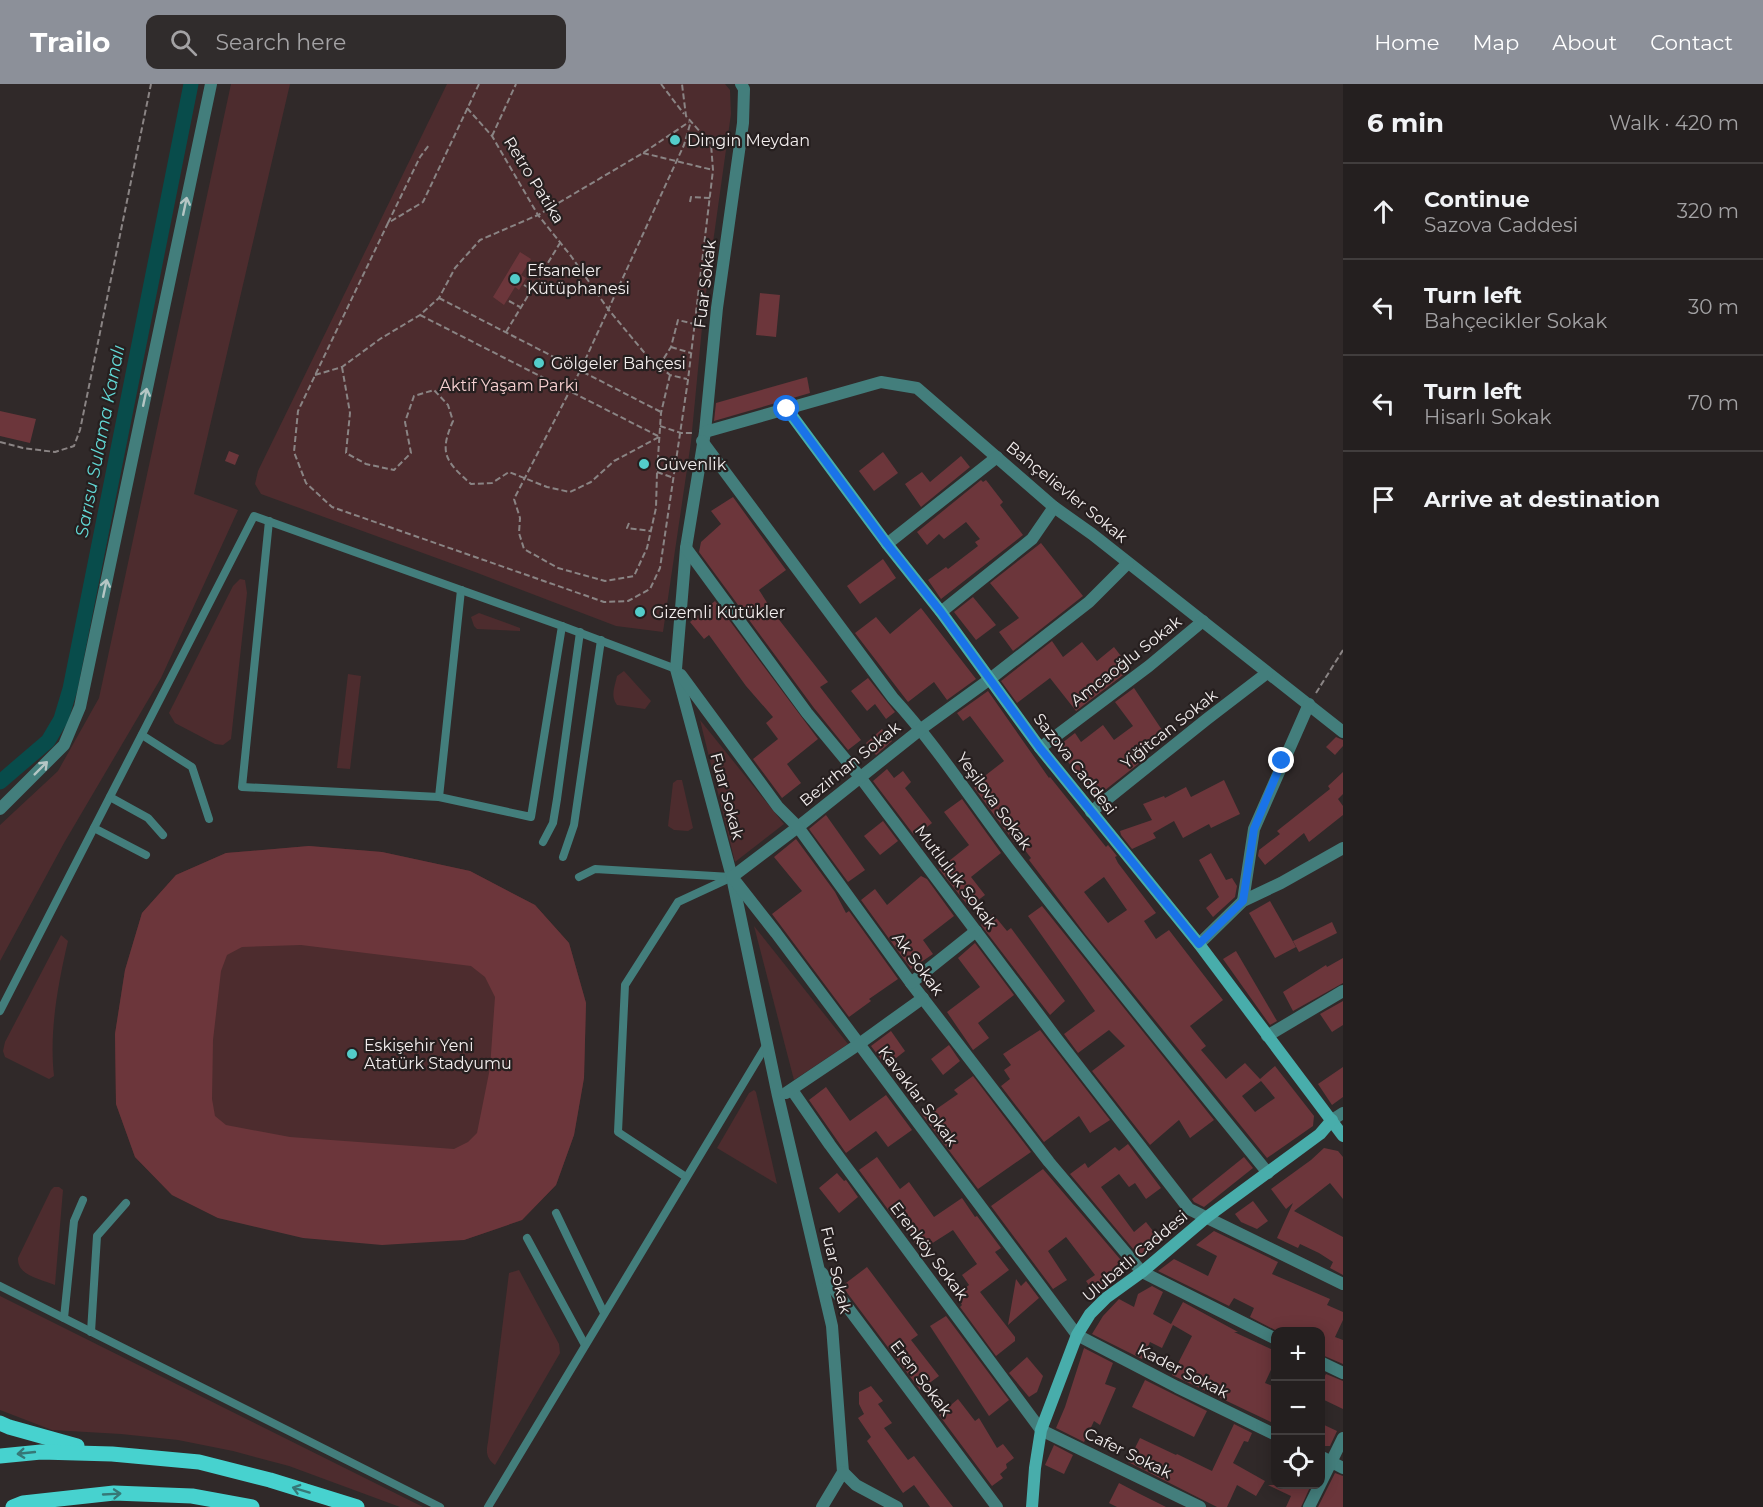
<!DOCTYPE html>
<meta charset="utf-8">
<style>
:root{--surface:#241f1f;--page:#302c2c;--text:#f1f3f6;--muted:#a3a2a4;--line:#413d3d;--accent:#8c9099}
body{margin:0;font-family:Montserrat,sans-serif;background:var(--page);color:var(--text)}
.controls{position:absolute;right:18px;bottom:18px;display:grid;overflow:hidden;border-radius:12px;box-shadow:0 3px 15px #0003}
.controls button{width:54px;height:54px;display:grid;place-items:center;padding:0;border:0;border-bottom:2px solid var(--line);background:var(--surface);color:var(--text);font:30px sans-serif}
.stop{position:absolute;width:18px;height:18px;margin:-14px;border:4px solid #1a73e8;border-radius:50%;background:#fff}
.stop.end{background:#1a73e8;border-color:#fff;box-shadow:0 2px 6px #0008}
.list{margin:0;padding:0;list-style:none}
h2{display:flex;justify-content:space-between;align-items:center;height:78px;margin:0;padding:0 24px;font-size:26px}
h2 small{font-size:20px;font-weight:400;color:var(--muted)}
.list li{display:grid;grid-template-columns:39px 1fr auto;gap:18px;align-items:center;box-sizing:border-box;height:96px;padding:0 24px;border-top:2px solid var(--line)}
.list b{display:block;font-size:22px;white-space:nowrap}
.list p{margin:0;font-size:20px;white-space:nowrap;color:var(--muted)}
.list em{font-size:20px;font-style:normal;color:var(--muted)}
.icon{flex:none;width:33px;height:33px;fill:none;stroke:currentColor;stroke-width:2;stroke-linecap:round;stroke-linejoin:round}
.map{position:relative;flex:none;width:1343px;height:1423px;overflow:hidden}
header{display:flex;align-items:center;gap:36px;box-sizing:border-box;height:84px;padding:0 30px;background:var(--accent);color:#fff}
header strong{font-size:28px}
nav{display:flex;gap:33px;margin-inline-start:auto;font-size:21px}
.search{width:420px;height:54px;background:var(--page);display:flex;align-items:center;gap:15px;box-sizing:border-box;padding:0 21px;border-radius:12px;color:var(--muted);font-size:22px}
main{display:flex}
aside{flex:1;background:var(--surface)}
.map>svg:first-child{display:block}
</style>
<header>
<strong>Trailo</strong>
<div class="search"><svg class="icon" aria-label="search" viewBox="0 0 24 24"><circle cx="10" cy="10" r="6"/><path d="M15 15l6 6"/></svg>Search here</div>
<nav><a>Home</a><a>Map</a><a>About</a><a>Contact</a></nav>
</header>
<main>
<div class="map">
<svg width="1343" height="1423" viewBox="0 0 1343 1423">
<rect width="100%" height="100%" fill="#302929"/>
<g fill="#4d2c2e">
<path d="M231,0h59l-96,410 44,16 -77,168 -97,165 -64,118v-136l58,-54 41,-73z"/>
<path d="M447,0h278l5,6 1,24 -27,193 -13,135 -28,190 -47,-6 -141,-54 -214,-78 -6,-10 3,-13z"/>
<path d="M240,495l5,1 2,13 -16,146 -8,6 -8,-1 -40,-21 -6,-10 64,-127z"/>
<path d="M479,529l41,15v3l-43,-2 -3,-3 -3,-9z"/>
<path d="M624,587l27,30 -6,8 -28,-4c-7,-9 -2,-19 0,-29z"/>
<path d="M348,590l13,2 -11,93 -13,-1z"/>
<path d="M700,636l84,104 -49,38z"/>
<path d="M677,696h5l11,48 -5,3 -14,-1 -6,-4 5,-43z"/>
<path d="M309,762l73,6 88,19 65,34 34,38 17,60 -2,75 -10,57 -18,50 -34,35 -58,20 -246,-22 -46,-23 -37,-38 -19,-53 -1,-70 10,-64 17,-57 34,-38 50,-22z"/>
<path d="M754,842l94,118 -54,36z"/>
<path d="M61,851l7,6c-10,43 -19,90 -14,135l-5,3 -44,-22 -2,-6 2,-9z"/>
<path d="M754,1006l2,2 21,92 -60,-36 32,-55z"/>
<path d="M54,1103h5l4,3 -8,95c-14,-6 -38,-9 -37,-27l33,-68z"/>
<path d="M519,1186l40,74 1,9 -65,112c-9,-7 -9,-13 -7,-23l21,-169z"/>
<path d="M0,1212l423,211h-23l-111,-41 -56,-15 -55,-11 -57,-6 -69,-4 -52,-20z"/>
</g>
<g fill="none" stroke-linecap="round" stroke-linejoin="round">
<path stroke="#084c4b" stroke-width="15" d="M0,698l48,-41 13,-22 9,-30 121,-605"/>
</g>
<g fill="#6c363b" fill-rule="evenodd">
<path d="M520,168l11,7 -10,16 5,3 -7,12 -4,-3 -11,18 -11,-8z"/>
<path d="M760,209l20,2 -4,42 -20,-2z"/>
<path d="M807,293l3,16 -96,28 2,-18z"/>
<path d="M0,327l36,8 -6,24 -30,-7z"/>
<path d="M229,367l10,4 -4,10 -10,-4z"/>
<path d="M883,368l15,21 -24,18 -15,-20z"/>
<path d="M961,372l9,11 -49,40 -16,-23 17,-12 8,10z"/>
<path d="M981,396l2,2 3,-2 17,22 -3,3 23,30 -82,64 -13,-19 18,-13 2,2 30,-23 -3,-4 5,-3 -14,-17 -22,17 -5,-5 -12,11 -10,-13z"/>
<path d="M733,413l53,73 -27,20 14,22 55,70 -8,5 41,53 -13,10 -34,-42 -115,-156 2,-10 20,-18 -10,-13z"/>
<path d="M1041,459l42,53 -70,55 -14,-19 20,-14 -29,-35z"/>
<path d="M883,475l13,19 -36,26 -13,-18z"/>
<path d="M973,513l23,28 -20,15 -22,-28z"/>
<path d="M715,517l103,138 -31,25 14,19 -19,15 -29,-39 25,-20 -12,-16 7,-6 -27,-31 -37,-51 -5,4 -14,-17z"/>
<path d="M921,524l55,71 -29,21 -13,-18 -26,20 -53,-69 21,-16 14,17z"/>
<path d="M1052,557l11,16 19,-15 15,19 17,-14 17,22 -55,42 -26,-33 -33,25 -16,-22z"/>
<path d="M868,594l27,34 -9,7 -11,-15 -8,7 -16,-20z"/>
<path d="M1134,604l30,45 -23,16 6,8 -52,41 -38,-51 18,-14 6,9 22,-17 11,15 19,-14 -18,-24z"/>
<path d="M988,607l61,87 1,-1 56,70 2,-2 9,11 -2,1 3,6 38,50 -12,8 12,18 13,-9 54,70 -33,26 16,20 -5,4 25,29 19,-16 15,16 15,-13 39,50 -1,10 -46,32 -182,-224 -56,-74 2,-2 -14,-18 -3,2 -39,-53 -2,-4 31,-24 -34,-45 -7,5 -6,-8zM1104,793l23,33 -19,13 -24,-31zM1261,997l14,17 -20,14 -13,-16z"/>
<path d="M882,645l10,12 -16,14 -10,-12z"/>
<path d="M1336,653l7,3v6l-8,9 -9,-8z"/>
<path d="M887,685l7,9 9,-7 8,11 -6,6 27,35 -10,8 -1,-1 -7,5 -41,-54z"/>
<path d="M1343,688v22l-5,5 5,7v9l-34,27 -5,-9 -39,32 -7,-9 1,-6 21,-16 -3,-3 53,-42 -2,-3z"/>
<path d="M1224,696l16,34 -29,14 -2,-4 -26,14 -9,-17 -21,12 3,5 -24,11 -11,-14 -1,-4 32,-11 -9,-16 21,-8 1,2 21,-11 5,10z"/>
<path d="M962,715l39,54 -30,24 14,18 -16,12 -30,-38 30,-24 -25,-33z"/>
<path d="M826,731l39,55 -17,12 -39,-53z"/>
<path d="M883,737l15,20 -18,14 -16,-19z"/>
<path d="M796,755l39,53 11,21 3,-2 49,68 -29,20 2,2 -22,16 -77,-103 30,-23 -28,-34z"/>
<path d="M309,762l73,6 88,19 65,34 34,38 17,60 -2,75 -10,57 -18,50 -34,35 -58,20 -82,5 -79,-7 -85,-20 -46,-23 -37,-38 -19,-53 -1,-70 10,-64 17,-57 34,-38 50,-22zM301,861l170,21 14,11 10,20 -5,71 -13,65 -9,9 -14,7 -164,-12 -64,-12 -11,-9 -3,-17 1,-59 8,-69 6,-16 15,-8z"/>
<path d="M1211,769l15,27 6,-2 5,8 -2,11 -22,20 -7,-9 13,-11 -20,-37z"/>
<path d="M921,792l6,3 27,37 -31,24 10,14 -22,15 -50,-69 14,-11 12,16z"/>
<path d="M1270,817l26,46 -21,11 -26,-45z"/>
<path d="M1042,822l172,214 -24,18 -11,-18 -29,25 -58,-74 33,-25 -16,-16 -31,23 -14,-19 31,-23 -67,-95z"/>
<path d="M993,830l14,17 4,-3 54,73 -15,14 -69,-90z"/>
<path d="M1332,838l5,11 -38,19 -6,-11z"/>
<path d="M975,859l39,52 -36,28 11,15 -16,12 -26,-38 33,-25 -22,-29z"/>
<path d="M1236,867l41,70 -7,4 -47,-66z"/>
<path d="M1343,874v25l-50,28 -10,-19 43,-27 1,2z"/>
<path d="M1343,917v24l-11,7 -12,-18z"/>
<path d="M1040,946l70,90 -20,13 -11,-17 -35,26 -43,-56 9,-7 -6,-9 7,-5 -8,-11z"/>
<path d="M891,947l14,20 -19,15 -15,-20z"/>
<path d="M949,961l11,16 -17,14 -12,-16z"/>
<path d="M1343,983v30l-11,8 -14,-21z"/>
<path d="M973,992l58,76 -53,37 -58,-77 11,-8 4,6 23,-16 -4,-4z"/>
<path d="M826,1003l24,34 36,-26 26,35 -24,17 -12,-16 -30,22 -37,-53z"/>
<path d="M1128,1060l33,44 -15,11 -11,-16 -6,4 -10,-13 -18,13 33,45 12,-10 14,18 -21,16 -69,-82 15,-11 3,5 27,-21 4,4z"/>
<path d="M1324,1064l14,3 5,6v42l-13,-16 -36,28 49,26v38l-13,-7 3,-6 -14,-9 -19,-9 -2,4 -21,-10 16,-35 -7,6 -15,-20 40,-29z"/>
<path d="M877,1073l23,32 9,-7 25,35 28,-19 13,19 2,-1 24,32 -6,4 14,18 -29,22 35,45v4l-19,15 -36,-49 2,-2 -7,-9 14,-11 -7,-10 15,-11 -24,-34 -33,21 -9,-14 3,-1 -15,-20 -4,3 -36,-49z"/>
<path d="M1244,1073l9,11 -49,39 -10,-5 -2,-3z"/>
<path d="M1043,1085l83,97 -33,25 -7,-10 9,-6 -29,-38 -18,14 19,29 -14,9 -62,-83z"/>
<path d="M837,1089l7,8 2,-1 12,17 -19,16 -20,-25z"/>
<path d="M1253,1117l15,20 -11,8 -16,-7 -6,-8z"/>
<path d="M1214,1147l64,31 -6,12 58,25 -3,6 16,7v8l-8,17 8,3v24l-23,-10v-22h-21l-7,-4 -2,4h-11l-29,-15 4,-9 -20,-10 -5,8 -71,-35 16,-12 34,17 9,-20 -21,-11z"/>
<path d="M867,1183l51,68 -7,5 28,36 -19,14 -78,-104z"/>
<path d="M1016,1195l5,7 5,-5 13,17 -31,27z"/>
<path d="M1152,1202l11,6 -10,22 18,10 12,-22 55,30h-4l41,19v10l-10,22 10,4v37l-103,-49 20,-39 -19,-11 -11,23 -12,-6 -8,17 -50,-25 11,-18 16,-17 15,8 4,-13z"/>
<path d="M946,1232l63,84 -20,16 -59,-90z"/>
<path d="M1084,1264l29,15 -8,21 11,4 -16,37 -6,-4 -10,21 -28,-14 9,-21z"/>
<path d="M1027,1273l16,19 -6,16 -8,5 -20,-24z"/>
<path d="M1326,1290l17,7v28l-23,-11v-13z"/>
<path d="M1145,1296l62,31 -13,26 -62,-30z"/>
<path d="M871,1302l12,15 -5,3 14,19 -8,5 24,32 6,-4 39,51h-23l-16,-22 -11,8 -36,-52 4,-4 -13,-19 6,-4 -5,-10v-12z"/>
<path d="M958,1315l17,22 4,-3 18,30 6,-4 11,14 -8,6 1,4 -7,6 3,4 -11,8 -53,-71z"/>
<path d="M1320,1339l17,8 -7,15h-10z"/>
<path d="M1234,1340l18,9 -4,9 -4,-1 -11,22 32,18 -9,15 -19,-11 -10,22h-10l-89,-45 12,-24 36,17 1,-1 35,17z"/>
<path d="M1054,1361l19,10 -9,19 -19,-9z"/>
<path d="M1335,1389l8,3v31h-25z"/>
<path d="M1119,1399l19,10 28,14h-49l-8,-4z"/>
<path d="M1268,1401h43l-10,22h-15l5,-11z"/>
</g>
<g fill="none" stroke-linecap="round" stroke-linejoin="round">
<g stroke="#8a8484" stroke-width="2" stroke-dasharray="6 3" stroke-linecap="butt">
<path d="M479,0l-56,118 -35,21 -90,188 -4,41 12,31 26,24 272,95 24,-1 22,-12 10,-21 28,-188 25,-210 -2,-26 -25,-28 -4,-32"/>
<path d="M661,0l23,30"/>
<path d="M467,24l25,28 46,79 33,41 37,53 40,48 22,18 17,4"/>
<path d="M492,52l24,-52"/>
<path d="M643,69l70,17"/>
<path d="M690,118l1,-5 19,1"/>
<path d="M388,139l32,-66 9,-12"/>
<path d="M531,181l10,7"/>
<path d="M524,201l8,5"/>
<path d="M439,214l222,114"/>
<path d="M509,217l11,6"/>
<path d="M420,231l238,121"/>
<path d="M506,248l54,-89"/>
<path d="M671,263l20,6"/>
<path d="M659,282l12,-19 7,-27 16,4"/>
<path d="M342,283l8,46 -4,40 20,11 28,6 17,-17 -6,-31 9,-26 20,-6 14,15 5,16c-14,32 -8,40 18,63l21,-1 17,-11 38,15 23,5 21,-10 23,-21 45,-24"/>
<path d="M315,291l27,-8 38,-28 40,-24 19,-17 16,-30 25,-28 58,-25 105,-62 46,-31"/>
<path d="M670,291l-9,38 -4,59 -1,36 -9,40 -13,28 -29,5 -47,-13 -34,-19 -5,-16 1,-15 -6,-19 66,-128 104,-226 7,-24"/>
<path d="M660,342l21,7h11"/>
<path d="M0,358l23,6 32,4 19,-6 6,-16 71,-346"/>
<path d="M657,388l17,6"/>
<path d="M629,439l-2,5 24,3"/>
<path d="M1316,609l27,-43"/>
</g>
<g stroke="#437e7c" stroke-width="8">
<path d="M269,437l-27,266 197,10 92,20 31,-191"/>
<path d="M142,651l50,32 17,52"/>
<path d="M110,713l38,21 15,17"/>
<path d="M439,713l22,-207"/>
<path d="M94,744l52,27"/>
<path d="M543,758l10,-19 4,-24 23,-167"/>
<path d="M563,773l11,-32 27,-185"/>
<path d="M579,793l16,-8 136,8"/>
<path d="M0,927l254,-495 308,110 114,43"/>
<path d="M686,1093l-68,-45 7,-147 53,-83 54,-25"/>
<path d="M556,1129l48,100"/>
<path d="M527,1154l58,107"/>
<path d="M0,1202l440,221"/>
<path d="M64,1234l10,-97 9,-21"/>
<path d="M91,1248l6,-96 29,-33"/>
<path d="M488,1423l279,-463"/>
</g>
<g stroke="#437e7c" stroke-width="12">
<path d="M741,0l3,5 -1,34 -26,185 -12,124 -19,116 -10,121 56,208 46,219 54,230 11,146 -21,35"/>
<path d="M705,348l176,-50 36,6 137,119 38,27 251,198"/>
<path d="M702,357l191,257c46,50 82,108 124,162 82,106 166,209 251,313"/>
<path d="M887,460l110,-87"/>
<path d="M686,464l121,165 53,64 197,262 132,170 154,75"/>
<path d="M1128,479l-39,39 -99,77 -69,50 -123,98 -66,50 44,56 301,402 100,52 99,48"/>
<path d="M941,528l91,-73 22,-32"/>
<path d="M681,591l97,132 20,20 113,156 138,179 93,110 134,67"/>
<path d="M1040,664l109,-82 54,-45"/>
<path d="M0,725l64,-64 16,-38 131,-623"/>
<path d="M1091,728l116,-93 60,-46"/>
<path d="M1243,817l11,-72 55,-125"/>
<path d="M1199,860l44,-43 38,-18 62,-35"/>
<path d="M911,899l65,-52"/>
<path d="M1267,952l76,-45"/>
<path d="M792,1006l38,55 211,285 159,77"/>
<path d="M786,1009l73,-49 64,-46"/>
<path d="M1332,1036l11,-7"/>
<path d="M822,1189l175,234"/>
<path d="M1320,1278l23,11"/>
<path d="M1320,1372l23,12"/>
<path d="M843,1388l13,13 41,22"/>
<path d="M1309,1423l34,-69"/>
</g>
<g stroke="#48adab" stroke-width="12">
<path d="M787,325l100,135 54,68 99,136 159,196 144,192"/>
<path d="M1032,1423l3,-39 6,-38 36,-95 13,-21 16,-16 36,-26 65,-55 113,-83 12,-14"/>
</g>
<g stroke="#47d2cf" stroke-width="15">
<path d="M0,1339l9,4 68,19"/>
<path d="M0,1372l41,-4 71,2 87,8 71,18 87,27"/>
<path d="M13,1423l10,-4 91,-10 78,3 60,11"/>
</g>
</g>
<defs><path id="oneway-shaft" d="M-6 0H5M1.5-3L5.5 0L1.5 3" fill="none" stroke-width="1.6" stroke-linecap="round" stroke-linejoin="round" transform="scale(1.5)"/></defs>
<g stroke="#b5c6c5">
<use href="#oneway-shaft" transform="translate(185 122) rotate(-78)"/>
<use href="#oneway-shaft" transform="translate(145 313) rotate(-78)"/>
<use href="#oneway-shaft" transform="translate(105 504) rotate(-78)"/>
<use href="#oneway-shaft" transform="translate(41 684) rotate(-45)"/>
</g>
<g stroke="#367877">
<use href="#oneway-shaft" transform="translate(26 1369) rotate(174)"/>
<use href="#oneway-shaft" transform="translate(301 1406) rotate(-163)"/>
<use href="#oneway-shaft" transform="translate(112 1410) rotate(-3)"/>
</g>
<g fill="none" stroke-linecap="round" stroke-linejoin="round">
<path stroke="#1a73e8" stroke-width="8" d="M787,325l100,135 54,68 99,136 159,196 44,-43 11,-72 28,-68"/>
</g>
<g fill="#53cdca" stroke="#261f1f" stroke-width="2">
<circle cx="675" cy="56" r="6"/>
<circle cx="515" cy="195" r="6"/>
<circle cx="539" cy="279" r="6"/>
<circle cx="644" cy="380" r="6"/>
<circle cx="640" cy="528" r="6"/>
<circle cx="352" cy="970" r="6"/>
</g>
<g text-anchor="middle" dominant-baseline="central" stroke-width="4.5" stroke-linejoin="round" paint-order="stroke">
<g font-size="16" fill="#f2eded" stroke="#261f1f" text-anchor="start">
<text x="687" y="56">Dingin Meydan</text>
<text x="527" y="186">Efsaneler<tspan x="527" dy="18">Kütüphanesi</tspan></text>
<text x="551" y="279">Gölgeler Bahçesi</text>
<text x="656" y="380">Güvenlik</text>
<text x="652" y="528">Gizemli Kütükler</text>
<text x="364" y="961">Eskişehir Yeni<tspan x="364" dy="18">Atatürk Stadyumu</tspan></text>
</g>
<g font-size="16" fill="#f2eded" stroke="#261f1f">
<text transform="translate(534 96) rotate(58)">Retro Patika</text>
<text transform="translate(705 200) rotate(-83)">Fuar Sokak</text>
<text transform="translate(1067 408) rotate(39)">Bahçelievler Sokak</text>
<text transform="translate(1126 577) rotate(-38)">Amcaoğlu Sokak</text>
<text transform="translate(1169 645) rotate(-38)">Yiğitcan Sokak</text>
<text transform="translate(850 680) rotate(-39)">Bezirhan Sokak</text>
<text transform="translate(1075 680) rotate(52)">Sazova Caddesi</text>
<text transform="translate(727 712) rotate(75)">Fuar Sokak</text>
<text transform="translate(994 717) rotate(54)">Yeşilova Sokak</text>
<text transform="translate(956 793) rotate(53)">Mutluluk Sokak</text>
<text transform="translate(918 880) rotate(53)">Ak Sokak</text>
<text transform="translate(918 1012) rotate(53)">Kavaklar Sokak</text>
<text transform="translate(929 1167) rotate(53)">Erenköy Sokak</text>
<text transform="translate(1135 1172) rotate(-40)">Ulubatlı Caddesi</text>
<text transform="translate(836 1186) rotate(77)">Fuar Sokak</text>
<text transform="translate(1183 1287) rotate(27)">Kader Sokak</text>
<text transform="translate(921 1294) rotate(53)">Eren Sokak</text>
<text transform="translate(1128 1369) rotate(26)">Cafer Sokak</text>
</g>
<g font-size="16" fill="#f8d2d3" stroke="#261f1f">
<text x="509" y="301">Aktif Yaşam Parkı</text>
</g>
<g font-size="18" font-style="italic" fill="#62d9d6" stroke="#261f1f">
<text transform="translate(100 357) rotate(-79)">Sarısu Sulama Kanalı</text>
</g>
</g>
</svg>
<div class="controls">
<button>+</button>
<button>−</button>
<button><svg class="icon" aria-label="locate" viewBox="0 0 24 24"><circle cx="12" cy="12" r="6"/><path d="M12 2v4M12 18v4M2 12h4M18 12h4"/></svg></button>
</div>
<div class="stop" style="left:787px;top:325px"></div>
<div class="stop end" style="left:1282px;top:677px"></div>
</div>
<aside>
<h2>6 min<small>Walk · 420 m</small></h2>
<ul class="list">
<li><svg class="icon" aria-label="ahead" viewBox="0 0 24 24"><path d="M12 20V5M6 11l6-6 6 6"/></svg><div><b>Continue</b><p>Sazova Caddesi</p></div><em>320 m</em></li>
<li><svg class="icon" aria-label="left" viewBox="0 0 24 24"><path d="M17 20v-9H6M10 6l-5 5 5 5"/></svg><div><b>Turn left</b><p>Bahçecikler Sokak</p></div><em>30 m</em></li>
<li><svg class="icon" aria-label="left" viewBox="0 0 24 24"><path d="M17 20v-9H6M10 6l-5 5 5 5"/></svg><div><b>Turn left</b><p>Hisarlı Sokak</p></div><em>70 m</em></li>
<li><svg class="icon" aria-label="arrive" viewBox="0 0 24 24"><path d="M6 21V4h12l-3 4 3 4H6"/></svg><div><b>Arrive at destination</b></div></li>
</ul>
</aside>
</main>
